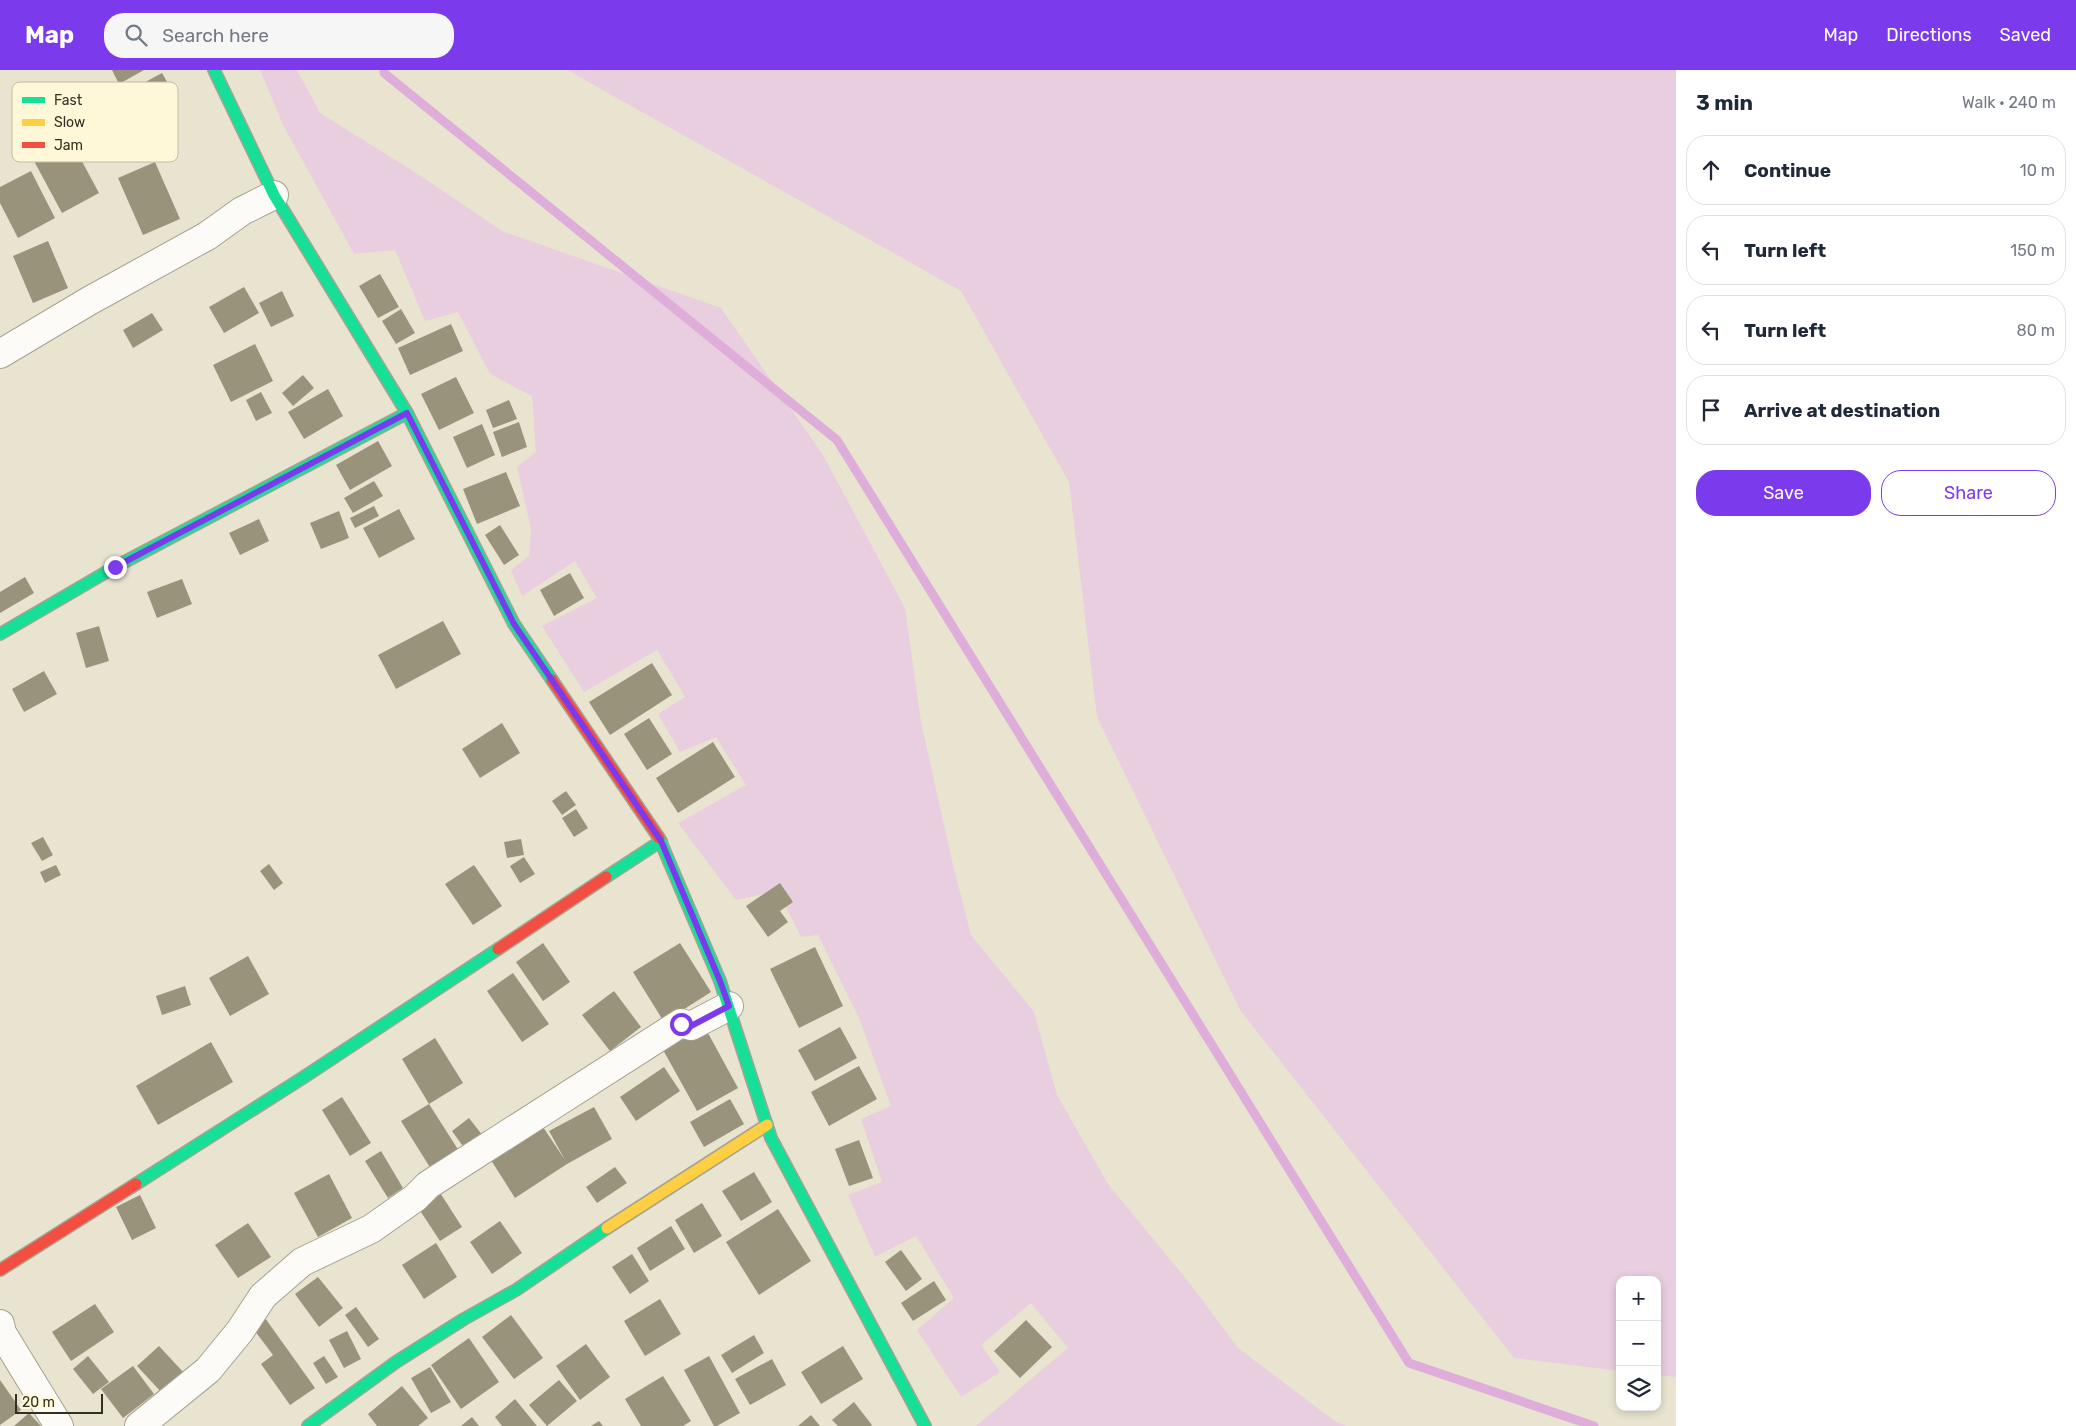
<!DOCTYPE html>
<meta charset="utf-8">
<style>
:root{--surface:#fff;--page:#f6f6f7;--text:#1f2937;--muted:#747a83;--line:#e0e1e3;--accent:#7c3aed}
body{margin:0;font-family:Rubik,sans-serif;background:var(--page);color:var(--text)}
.controls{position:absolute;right:15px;bottom:15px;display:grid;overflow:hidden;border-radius:10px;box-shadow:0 2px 8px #0003}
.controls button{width:45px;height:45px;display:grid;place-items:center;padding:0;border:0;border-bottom:1px solid var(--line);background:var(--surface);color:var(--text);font:25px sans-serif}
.scale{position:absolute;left:15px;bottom:12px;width:88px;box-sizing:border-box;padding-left:5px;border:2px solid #333021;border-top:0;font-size:14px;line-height:18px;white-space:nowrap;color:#333021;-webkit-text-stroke:4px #fef8d9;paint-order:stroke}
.stop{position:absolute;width:15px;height:15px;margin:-11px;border:4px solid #7c3aed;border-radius:50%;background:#fff}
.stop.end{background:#7c3aed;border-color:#fff;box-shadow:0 1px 5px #0008}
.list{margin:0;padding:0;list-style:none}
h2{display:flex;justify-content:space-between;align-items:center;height:65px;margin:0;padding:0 20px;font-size:21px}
h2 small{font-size:16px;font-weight:400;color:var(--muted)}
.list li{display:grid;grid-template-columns:32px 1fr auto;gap:15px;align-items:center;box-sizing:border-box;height:70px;margin:0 10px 10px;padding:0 10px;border:1px solid var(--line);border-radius:20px}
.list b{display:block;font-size:19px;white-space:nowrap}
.list em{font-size:16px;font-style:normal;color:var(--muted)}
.actions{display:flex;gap:10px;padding:15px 20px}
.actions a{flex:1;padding:11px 0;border:1px solid var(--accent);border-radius:20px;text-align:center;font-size:18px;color:var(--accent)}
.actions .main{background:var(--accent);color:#fff}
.icon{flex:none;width:28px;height:28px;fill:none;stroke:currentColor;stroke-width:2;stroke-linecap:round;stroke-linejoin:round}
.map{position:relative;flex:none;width:1676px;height:1356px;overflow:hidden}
header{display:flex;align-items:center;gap:30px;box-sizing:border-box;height:70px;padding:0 25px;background:var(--accent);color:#fff}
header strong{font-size:24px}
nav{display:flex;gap:28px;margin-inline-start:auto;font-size:18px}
.search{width:350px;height:45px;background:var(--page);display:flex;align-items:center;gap:12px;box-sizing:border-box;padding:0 18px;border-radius:20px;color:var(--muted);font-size:19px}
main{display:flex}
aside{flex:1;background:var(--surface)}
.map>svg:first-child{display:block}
</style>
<header>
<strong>Map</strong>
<div class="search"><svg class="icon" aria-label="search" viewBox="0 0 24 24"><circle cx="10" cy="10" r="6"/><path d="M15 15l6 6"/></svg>Search here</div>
<nav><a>Map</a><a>Directions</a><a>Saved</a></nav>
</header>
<main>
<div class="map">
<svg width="1676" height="1356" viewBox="0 0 1676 1356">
<rect width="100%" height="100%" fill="#e8e4d0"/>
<g fill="#e9cedf">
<path d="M260,0h37l23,43 101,63 81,55 219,77 102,147 82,153 16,114 32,143 18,70 63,77 23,83 51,89 83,101 47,63 98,74 10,4h-370l92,-78 -37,-45 -50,42 19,27 -39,25 -44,-67 37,-32 -38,-62 -41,21 -27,-62 34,-13 -21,-63 30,-13 -32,-88 -41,-83 -17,2 -23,-46 -42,9 -58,-77 68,-38 -30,-48 -36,15 -22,-38 27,-17 -28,-47 -73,42 -42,-66 55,-28 -22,-37 -53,35 -11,-26 18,-14 2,-27 -14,-62 19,-15 -4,-56 -42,-22 -32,-62 -33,9 -30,-71 -41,4 -71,-129z"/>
<path d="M567,0h1109v1307l-19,-2v-95h-37v91l-106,-13 -274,-348 -143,-293 -28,-235 -108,-191z"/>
</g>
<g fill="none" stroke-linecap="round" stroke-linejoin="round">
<path stroke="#deadd9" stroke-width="9" d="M384,0v3l453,367 572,923 185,63"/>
</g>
<g fill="#98937a">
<path d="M112,0h32l-25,14z"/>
<path d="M162,3l12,21 -36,20 -11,-22z"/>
<path d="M71,71l28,52 -37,20 -28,-52z"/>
<path d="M155,92l25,57 -37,16 -25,-57z"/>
<path d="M31,101l24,47 -37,20 -18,-35v-16z"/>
<path d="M48,171l20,47 -35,15 -20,-47z"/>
<path d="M380,204l19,33 -21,11 -19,-32z"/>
<path d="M244,217l15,26 -35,20 -15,-26z"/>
<path d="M282,221l12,25 -23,11 -12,-24z"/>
<path d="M401,239l14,24 -19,11 -14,-23z"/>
<path d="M152,243l11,17 -30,18 -10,-18z"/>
<path d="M451,254l12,27 -53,24 -12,-27z"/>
<path d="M255,274l18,37 -42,21 -18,-37z"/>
<path d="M303,305l11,13 -21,18 -11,-13z"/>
<path d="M456,307l18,36 -35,17 -18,-36z"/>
<path d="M328,319l15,27 -39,23 -16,-27z"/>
<path d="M261,322l11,21 -16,8 -10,-21z"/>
<path d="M509,330l8,19 -24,9 -7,-18z"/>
<path d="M519,352l8,25 -25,10 -9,-25z"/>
<path d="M482,354l13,31 -28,13 -14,-31z"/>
<path d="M378,371l14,25 -42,24 -14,-25z"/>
<path d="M506,402l14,34 -43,18 -14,-35z"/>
<path d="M374,411l9,15 -30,17 -9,-15z"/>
<path d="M374,436l5,10 -24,12 -5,-10z"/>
<path d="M399,439l16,30 -36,19 -16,-30z"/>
<path d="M339,441l10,27 -28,11 -11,-26z"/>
<path d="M259,449l10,22 -29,14 -11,-22z"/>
<path d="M500,455l19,30 -15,10 -19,-30z"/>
<path d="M570,503l14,25 -30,18 -14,-26z"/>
<path d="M25,507l9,16 -34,20v-21z"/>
<path d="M182,509l10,25 -35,14 -10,-26z"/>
<path d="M443,551l18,33 -65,35 -18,-34z"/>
<path d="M99,556l10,35 -23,7 -10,-35z"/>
<path d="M652,593l20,32 -62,40 -21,-33z"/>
<path d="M44,601l13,23 -33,18 -12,-23z"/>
<path d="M649,648l23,36 -25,16 -23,-36z"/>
<path d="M502,653l18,30 -40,25 -18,-29z"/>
<path d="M713,672l22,35 -57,36 -22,-35z"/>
<path d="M566,721l10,14 -14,10 -10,-14z"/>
<path d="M576,739l12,19 -14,9 -12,-19z"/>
<path d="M43,767l10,18 -11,6 -11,-18z"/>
<path d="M521,769l3,16 -17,3 -3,-16z"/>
<path d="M524,787l11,17 -15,9 -10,-17z"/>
<path d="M269,794l14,19 -9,7 -14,-19z"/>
<path d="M56,795l5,10 -16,8 -5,-11z"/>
<path d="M474,795l28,41 -29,19 -28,-41z"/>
<path d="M780,813l13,19 -13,9 8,11 -20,15 -22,-31z"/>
<path d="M543,873l27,39 -27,19 -27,-39z"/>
<path d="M680,873l31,49 -47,30 -31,-50z"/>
<path d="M815,877l28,59 -44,22 -29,-59z"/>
<path d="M248,886l21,38 -39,22 -21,-38z"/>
<path d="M513,903l36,51 -27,18 -35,-51z"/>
<path d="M185,916l6,19 -29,10 -6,-19z"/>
<path d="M614,921l27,36 -31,24 -28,-36z"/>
<path d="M703,954l35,64 -41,23 -35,-63z"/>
<path d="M840,957l17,31 -42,23 -17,-31z"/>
<path d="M435,968l28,45 -34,21 30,47 -28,18 -30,-48 28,-17 -27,-45z"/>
<path d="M211,972l22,40 -75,43 -22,-39z"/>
<path d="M859,996l18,33 -48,27 -18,-34z"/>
<path d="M664,997l16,24 -44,30 -16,-24z"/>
<path d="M342,1027l29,46 -21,13 -28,-46z"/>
<path d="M730,1029l14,25 -40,23 -14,-25z"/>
<path d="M594,1037l18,32 -45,25 -52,34 -26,-41 52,-33 24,36 -16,-29z"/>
<path d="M469,1048l14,18 -18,13 -13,-18z"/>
<path d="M859,1070l14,38 -24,8 -14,-37z"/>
<path d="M381,1081l22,37 -15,10 -23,-37z"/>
<path d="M615,1097l12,16 -30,20 -11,-16z"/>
<path d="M754,1102l18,30 -31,19 -19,-30z"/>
<path d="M329,1104l23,44 -34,19 -24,-44z"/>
<path d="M437,1118l25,39 -22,14 -25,-38z"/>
<path d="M140,1125l16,33 -24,12 -16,-33z"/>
<path d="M702,1133l20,33 -28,17 -19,-33z"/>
<path d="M778,1139l33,52 -52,34 -33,-53z"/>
<path d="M500,1151l22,32 -30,21 -22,-32z"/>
<path d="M248,1153l23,34 -33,21 -23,-33z"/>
<path d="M671,1156l14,23 -35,22 -13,-23z"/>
<path d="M436,1173l21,34 -33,22 -22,-34z"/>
<path d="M901,1180l21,29 -16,12 -21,-29z"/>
<path d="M632,1184l17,27 -19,13 -18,-27z"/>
<path d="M318,1207l25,31 -24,19 -24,-33z"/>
<path d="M934,1211l12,19 -33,21 -12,-18z"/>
<path d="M660,1229l21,35 -36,22 -21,-35z"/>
<path d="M95,1234l19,28 -43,29 -19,-29z"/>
<path d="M356,1237l23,32 -11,8 -23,-32z"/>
<path d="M511,1245l32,43 -29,21 -32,-42z"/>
<path d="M265,1248l50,70 -25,17 -29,-41 12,-9 -21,-28z"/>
<path d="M1026,1250l26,27 -32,31 -26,-27z"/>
<path d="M347,1261l14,28 -17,9 -15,-28z"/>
<path d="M754,1265l10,18 -32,20 -11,-18z"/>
<path d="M469,1268l30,44 -38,27 -30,-44z"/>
<path d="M586,1274l24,33 -30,23 -24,-34z"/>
<path d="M159,1276l25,27 -21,21 -26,-28z"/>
<path d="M843,1276l20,33 -42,25 -20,-32z"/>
<path d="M88,1286l21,26 -16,12 -20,-25z"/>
<path d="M324,1286l14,21 -12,7 -13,-21z"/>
<path d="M709,1286l31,57 -23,13h-3l-30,-56z"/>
<path d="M772,1289l14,26 -36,20 -15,-26z"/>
<path d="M133,1296l21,28 -31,24 -22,-29z"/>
<path d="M430,1297l21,35 -20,11 -20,-35z"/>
<path d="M663,1306l28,45 -8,5h-42l-16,-27z"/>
<path d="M0,1310l21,30 -21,15z"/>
<path d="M559,1310l18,21 -30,25 -18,-21z"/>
<path d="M402,1316l26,32 -10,8h-41l-9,-12z"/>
<path d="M515,1329l22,27h-35l-7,-9z"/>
<path d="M854,1332l18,23 -1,1h-33l-6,-6z"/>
<path d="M29,1343l12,13h-27z"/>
<path d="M811,1345l9,11h-22z"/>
<path d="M472,1347l7,9h-18z"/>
<path d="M599,1351l4,5h-12z"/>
</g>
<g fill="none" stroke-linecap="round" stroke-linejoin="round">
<g stroke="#a5a292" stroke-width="30">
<g id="street">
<path d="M0,284l89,-53 118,-65 35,-25 32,-16"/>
<path d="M0,1254l2,9 57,93"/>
<path d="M139,1356l69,-56 32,-39 23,-35 39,-34 69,-33 44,-31 13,-13 253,-162 10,3 38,-20"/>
</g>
</g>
<g stroke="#a5a292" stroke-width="14">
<g id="fast">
<path d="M214,0l60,125 133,218 107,211 38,56"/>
<path d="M0,564l115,-67 292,-154"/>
<path d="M659,768l61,143 51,157 154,288"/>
<path d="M606,807l55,-36"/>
<path d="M136,1114l168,-107 194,-128"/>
<path d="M308,1356l88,-64 68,-43 52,-29 91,-62"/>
</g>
</g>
<g stroke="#a5a292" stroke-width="14">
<path id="slow" d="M607,1158l160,-103"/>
</g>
<g stroke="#a5a292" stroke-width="14">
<g id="jam">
<path d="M552,610l107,158"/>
<path d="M498,879l108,-72"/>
<path d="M0,1200l136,-86"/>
</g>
</g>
<use href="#street" stroke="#fcfbf8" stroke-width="28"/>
<use href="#fast" stroke="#16e098" stroke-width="11"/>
<use href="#slow" stroke="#ffcf43" stroke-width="11"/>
<use href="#jam" stroke="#f24e42" stroke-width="11"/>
</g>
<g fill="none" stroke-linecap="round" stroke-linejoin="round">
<path stroke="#7c3aed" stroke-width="6" d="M115,497l292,-154 107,211 147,217 59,140 9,25 -38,20 -10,-2"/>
</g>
<rect x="12" y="12" width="166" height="80" rx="8" fill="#fef8d9" stroke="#c1bca2" stroke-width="1"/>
<rect x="22" y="27" width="23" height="6" fill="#16e098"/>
<rect x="22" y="49" width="23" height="7" fill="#ffcf43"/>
<rect x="22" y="72" width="23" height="6" fill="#f24e42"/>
<g font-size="14" fill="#333021">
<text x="54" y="35">Fast</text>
<text x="54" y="57">Slow</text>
<text x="54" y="80">Jam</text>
</g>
</svg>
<div class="controls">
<button>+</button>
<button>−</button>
<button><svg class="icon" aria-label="layers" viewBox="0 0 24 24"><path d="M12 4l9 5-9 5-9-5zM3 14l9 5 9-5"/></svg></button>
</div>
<div class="scale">20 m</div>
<div class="stop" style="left:681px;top:954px"></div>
<div class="stop end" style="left:115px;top:497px"></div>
</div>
<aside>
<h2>3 min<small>Walk · 240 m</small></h2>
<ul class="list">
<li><svg class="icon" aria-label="ahead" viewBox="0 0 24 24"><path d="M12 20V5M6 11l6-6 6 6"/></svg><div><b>Continue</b></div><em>10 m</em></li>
<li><svg class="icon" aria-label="left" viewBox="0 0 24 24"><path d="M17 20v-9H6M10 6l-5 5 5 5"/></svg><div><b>Turn left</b></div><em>150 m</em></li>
<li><svg class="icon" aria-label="left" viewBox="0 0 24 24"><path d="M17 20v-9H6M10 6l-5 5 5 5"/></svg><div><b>Turn left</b></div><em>80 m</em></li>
<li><svg class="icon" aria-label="arrive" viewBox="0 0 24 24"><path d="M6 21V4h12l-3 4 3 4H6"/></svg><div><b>Arrive at destination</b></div></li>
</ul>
<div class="actions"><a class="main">Save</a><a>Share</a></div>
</aside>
</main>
